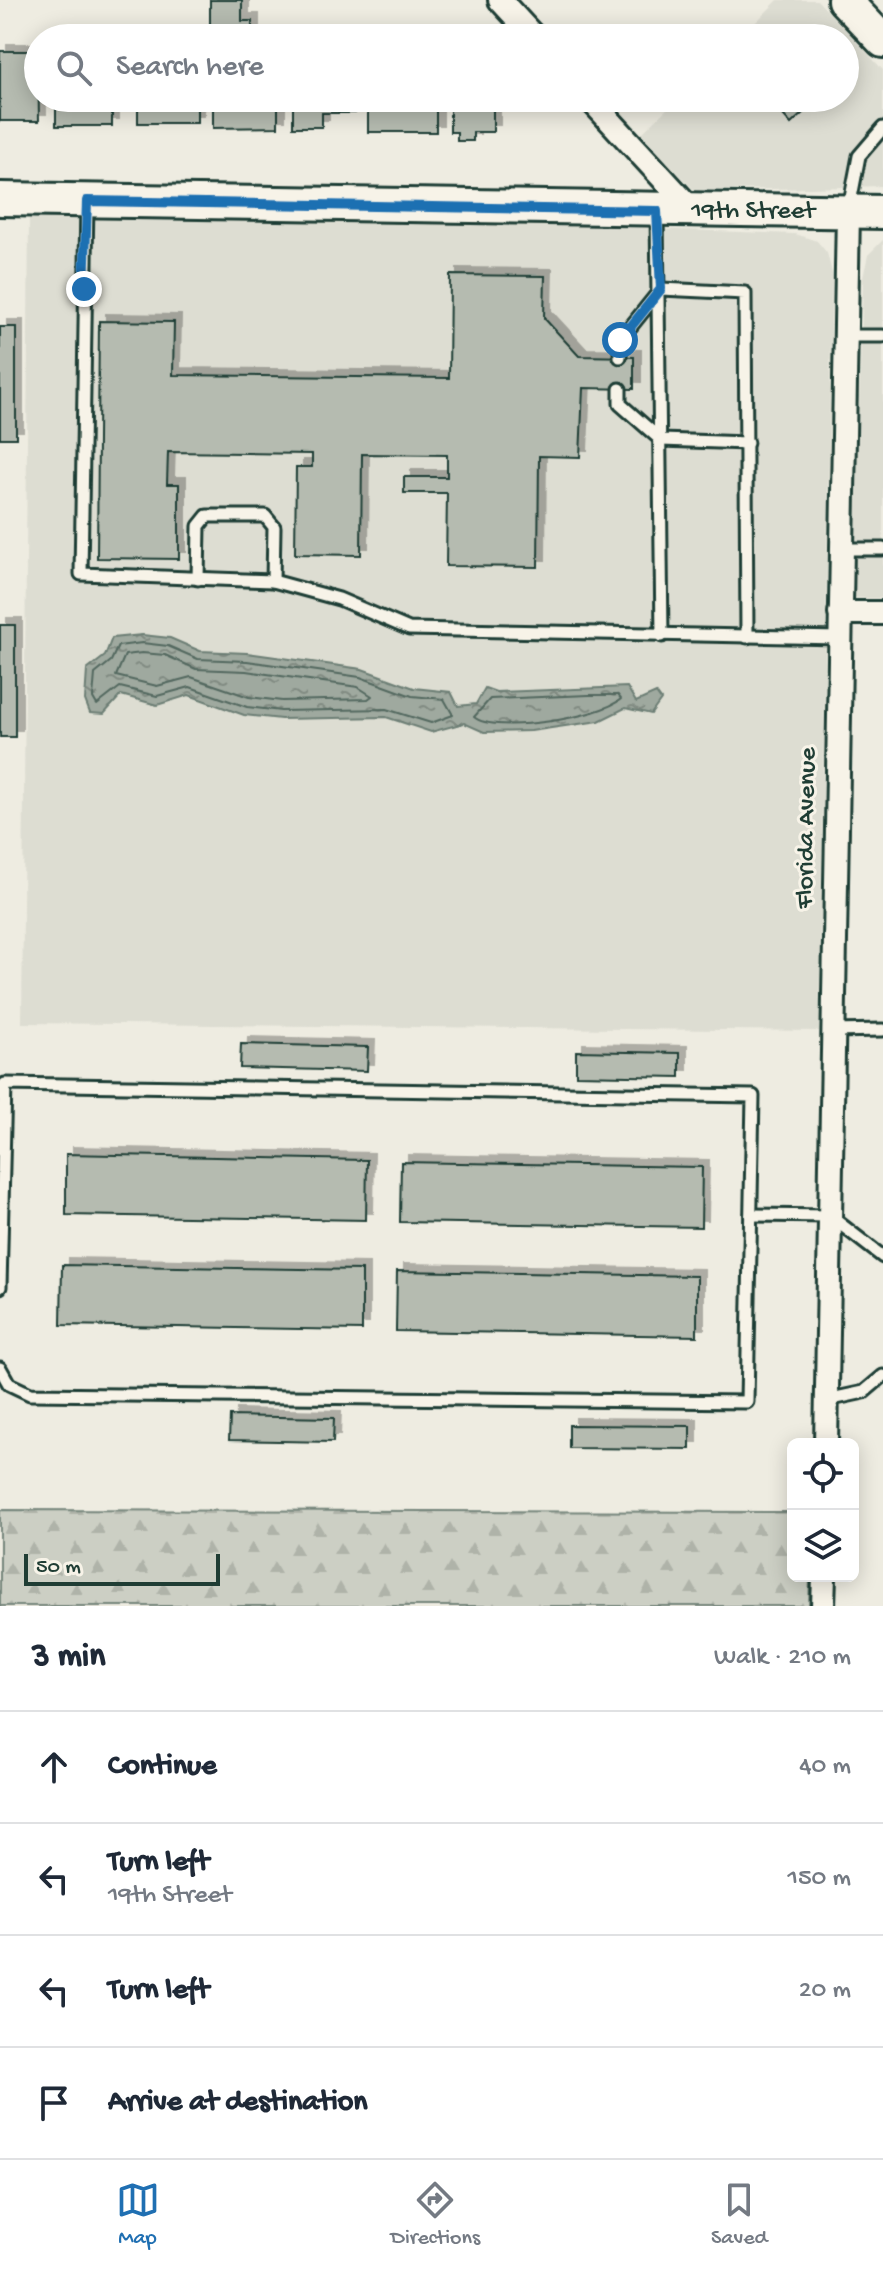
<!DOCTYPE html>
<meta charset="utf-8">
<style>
:root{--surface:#fff;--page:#f6f6f7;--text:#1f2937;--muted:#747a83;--line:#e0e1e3;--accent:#1f6fb2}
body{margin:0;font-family:"Gochi Hand",sans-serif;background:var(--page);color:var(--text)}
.controls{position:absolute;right:24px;bottom:24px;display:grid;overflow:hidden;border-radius:12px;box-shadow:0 4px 20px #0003}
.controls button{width:72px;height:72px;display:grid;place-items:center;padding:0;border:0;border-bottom:2px solid var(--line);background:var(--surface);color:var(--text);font:40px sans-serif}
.scale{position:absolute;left:24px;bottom:20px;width:196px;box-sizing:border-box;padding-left:8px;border:4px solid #1f3d34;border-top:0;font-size:22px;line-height:28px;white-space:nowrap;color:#1f3d34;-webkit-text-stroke:6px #f7f3e8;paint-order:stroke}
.stop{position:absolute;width:24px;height:24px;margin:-18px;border:6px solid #1f6fb2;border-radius:50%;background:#fff}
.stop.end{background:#1f6fb2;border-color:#fff;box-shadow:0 2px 8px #0008}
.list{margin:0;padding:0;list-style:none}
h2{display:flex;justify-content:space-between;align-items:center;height:104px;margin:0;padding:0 32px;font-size:34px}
h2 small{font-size:26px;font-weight:400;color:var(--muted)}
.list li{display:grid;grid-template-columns:52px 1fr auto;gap:24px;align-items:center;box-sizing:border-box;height:112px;padding:0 32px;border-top:2px solid var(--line)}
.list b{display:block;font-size:30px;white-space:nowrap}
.list p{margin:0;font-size:26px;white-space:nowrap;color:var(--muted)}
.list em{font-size:26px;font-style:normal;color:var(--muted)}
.icon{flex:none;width:44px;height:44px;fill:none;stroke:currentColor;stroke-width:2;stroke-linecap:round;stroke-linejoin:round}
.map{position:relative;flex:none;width:883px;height:1606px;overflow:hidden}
.search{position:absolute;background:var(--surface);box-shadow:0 4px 20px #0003;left:24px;right:24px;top:24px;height:88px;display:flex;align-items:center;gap:20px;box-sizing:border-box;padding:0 28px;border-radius:44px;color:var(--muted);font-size:30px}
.sheet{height:552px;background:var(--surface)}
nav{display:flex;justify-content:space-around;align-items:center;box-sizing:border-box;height:112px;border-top:2px solid var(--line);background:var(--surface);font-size:22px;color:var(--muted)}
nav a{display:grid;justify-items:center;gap:4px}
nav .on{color:var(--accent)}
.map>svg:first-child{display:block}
</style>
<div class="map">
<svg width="883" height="1606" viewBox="0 0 883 1606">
<defs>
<pattern id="forest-firs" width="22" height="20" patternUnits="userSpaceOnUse" patternTransform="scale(2)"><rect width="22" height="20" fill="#cccfc4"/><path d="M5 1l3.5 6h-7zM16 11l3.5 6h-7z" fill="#afb3a9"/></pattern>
<pattern id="water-ripples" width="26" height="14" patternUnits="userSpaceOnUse" patternTransform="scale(2)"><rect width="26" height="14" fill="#9fa99f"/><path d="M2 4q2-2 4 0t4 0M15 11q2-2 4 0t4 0" fill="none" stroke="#818b82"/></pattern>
<filter id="shadow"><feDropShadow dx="7" dy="-7" stdDeviation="0" flood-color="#0004"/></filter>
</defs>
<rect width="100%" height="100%" fill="#eeece1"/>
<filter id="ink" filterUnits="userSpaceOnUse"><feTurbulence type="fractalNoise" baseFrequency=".0125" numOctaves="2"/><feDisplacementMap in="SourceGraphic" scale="16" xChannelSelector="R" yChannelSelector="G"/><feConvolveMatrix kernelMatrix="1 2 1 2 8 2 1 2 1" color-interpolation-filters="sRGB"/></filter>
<g filter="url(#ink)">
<g fill="#ddddd2">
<path d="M778,0h39l66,70v116l-188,5 -54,-57 37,-36h167v-60h-105z"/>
<path d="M29,217l581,10 185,7 22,7 10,12 5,20 -13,758 -797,-8z"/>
<path d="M883,240v358h-30l10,-320 5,-23z"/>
</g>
<path fill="url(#forest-firs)" stroke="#76867c" stroke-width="2" d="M0,1510l793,2v64h17l-1,30h-809z"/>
<path fill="url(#water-ripples)" stroke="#6c7e74" stroke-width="2" d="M142,635l28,3 30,13 47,2 115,16 52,19 37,4 7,14 18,-2 9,-16 11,4 131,-5 9,15 20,-9 5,7 -10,14 -26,-6 -26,13 -68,10 -47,1 -20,-9 -33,9 -45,-15 -105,2 -37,-4 -55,-20 -32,10 -36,-10 -17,19 -14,-1 -5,-13 2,-30 18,-14 7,-18z"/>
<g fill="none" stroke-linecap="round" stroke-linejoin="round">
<g stroke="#52685f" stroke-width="2">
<path d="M142,643l26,3 30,13 49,2 113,16 52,19 32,3 9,16 -22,8 -45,-14 -105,2 -34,-4 -57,-20 -33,9 -37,-9 -23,18 -4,-7 2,-24 16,-13 7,-15z"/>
<path d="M142,653l23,2 31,14 50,2 112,16 14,9 -4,3 -86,2 -33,-4 -58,-20 -34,9 -41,-10 9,-21z"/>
<path d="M589,695h29l3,4c-19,18 -127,36 -147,18l16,-18z"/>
</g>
</g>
<g fill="#b5bbb0" stroke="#1f3d34" stroke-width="2" filter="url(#shadow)">
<path d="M210,0h32v21h10v17h-42z"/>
<path d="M0,51h38l1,70h-39z"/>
<rect x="56" y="98" width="56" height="28"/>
<rect x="138" y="98" width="59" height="25"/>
<path d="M213,98h65v29l-65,1z"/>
<path d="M293,98h62v15h-33v14h-29z"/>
<rect x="368" y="98" width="68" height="34"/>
<path d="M450,98h43v34h-20v9h-16v-9h-7z"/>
<path d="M774,98h45l-28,26 -20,-23z"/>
<path d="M450,275l95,1 -1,42 35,38 55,1v32l-51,-1 -3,69 -41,-1 -1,111 -92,-1 1,-73h-43v-16h43v-22l-85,-1 -1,101 -66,-1 1,-87h16v-13l-144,-2 -1,32h12v75l-82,-1 2,-237 75,1 -1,53 276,3z"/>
<rect x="0" y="327" width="16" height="111"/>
<rect x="0" y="625" width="15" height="112"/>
<path d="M241,1044l127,3 -1,24 -127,-3z"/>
<path d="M576,1051l104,2v24l-104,-2z"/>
<path d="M66,1154l301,6 -1,60 -300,-5z"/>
<path d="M401,1162l301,5 -1,60 -301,-5z"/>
<path d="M62,1265l300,5v60l-301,-5z"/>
<path d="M397,1271l300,5v60l-301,-5z"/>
<path d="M230,1416l104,2 -1,24 -104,-2z"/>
<path d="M569,1425l121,1v23l-121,-1z"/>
</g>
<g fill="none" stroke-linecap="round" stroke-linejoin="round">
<g stroke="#1f3d34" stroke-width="17">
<g id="service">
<path d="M87,201l-6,373 192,7 66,18 70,30 430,9"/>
<path d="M849,208l10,-52 24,-28"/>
<path d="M657,212l5,424"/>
<path d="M846,336h37"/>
<path d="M620,357v-17l41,-51 84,4 2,344"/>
<path d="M620,389v15l41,36 86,3"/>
<path d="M841,549h42"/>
<path d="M198,579l1,-53 8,-10h58l9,11 -1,54"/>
<path d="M833,1031l50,-1"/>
<path d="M751,1215l79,1 53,41"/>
<path d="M0,1287l5,-203 748,12 -6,306 -717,-8 -21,-10 -9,-16"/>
<path d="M827,1400l37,-8 19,-16"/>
</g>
</g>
<g stroke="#1f3d34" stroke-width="28">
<g id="minor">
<path d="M500,0l35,38"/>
<path d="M589,98l104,113"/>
<path d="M840,613h43"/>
<path d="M826,1444l22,-1232"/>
<path d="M823,1606l1,-30"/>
</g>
</g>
<g stroke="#1f3d34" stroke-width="38">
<g id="secondary">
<path d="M844,0l39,41"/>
<path d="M0,199l883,13"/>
</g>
</g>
<use href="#service" stroke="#f7f3e8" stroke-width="11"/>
<use href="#minor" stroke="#f7f3e8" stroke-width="22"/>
<use href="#secondary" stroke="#f7f3e8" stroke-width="32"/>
</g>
</g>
<g fill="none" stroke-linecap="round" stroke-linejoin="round" filter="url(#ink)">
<path stroke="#1f6fb2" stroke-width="10" d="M84,289l3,-88 570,10 4,78 -41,51"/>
</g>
<g text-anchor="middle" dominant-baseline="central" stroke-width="6" stroke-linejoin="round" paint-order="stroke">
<g font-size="26" fill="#1f3d34" stroke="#f7f3e8">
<text x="753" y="212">19th Street</text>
<text transform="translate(808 828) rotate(-89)">Florida Avenue</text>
</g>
</g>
</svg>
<div class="controls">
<button><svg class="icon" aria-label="locate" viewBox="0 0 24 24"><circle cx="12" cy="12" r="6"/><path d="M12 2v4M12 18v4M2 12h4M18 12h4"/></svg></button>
<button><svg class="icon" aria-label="layers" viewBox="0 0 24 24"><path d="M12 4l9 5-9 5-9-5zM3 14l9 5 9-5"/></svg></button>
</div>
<div class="scale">50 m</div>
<div class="stop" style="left:620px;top:340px"></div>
<div class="stop end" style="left:84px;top:289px"></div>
<div class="search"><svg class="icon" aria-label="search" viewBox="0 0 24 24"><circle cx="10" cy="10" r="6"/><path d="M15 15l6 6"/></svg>Search here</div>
</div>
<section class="sheet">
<h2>3 min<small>Walk · 210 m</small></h2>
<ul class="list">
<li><svg class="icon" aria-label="ahead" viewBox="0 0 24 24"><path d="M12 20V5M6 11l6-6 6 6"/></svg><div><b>Continue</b></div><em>40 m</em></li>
<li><svg class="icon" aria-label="left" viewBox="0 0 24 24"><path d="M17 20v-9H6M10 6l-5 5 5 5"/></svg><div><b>Turn left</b><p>19th Street</p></div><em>150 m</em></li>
<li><svg class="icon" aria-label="left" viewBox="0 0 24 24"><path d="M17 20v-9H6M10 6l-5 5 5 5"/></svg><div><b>Turn left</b></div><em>20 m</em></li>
<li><svg class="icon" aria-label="arrive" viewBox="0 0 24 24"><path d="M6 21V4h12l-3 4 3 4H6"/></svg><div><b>Arrive at destination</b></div></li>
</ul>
</section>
<nav>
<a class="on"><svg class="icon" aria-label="map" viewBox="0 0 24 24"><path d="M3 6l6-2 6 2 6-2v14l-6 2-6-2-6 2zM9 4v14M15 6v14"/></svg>Map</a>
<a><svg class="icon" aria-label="directions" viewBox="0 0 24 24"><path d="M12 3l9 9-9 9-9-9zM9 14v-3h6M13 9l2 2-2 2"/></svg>Directions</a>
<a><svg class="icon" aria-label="saved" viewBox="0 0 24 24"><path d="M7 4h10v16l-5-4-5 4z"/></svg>Saved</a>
</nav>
